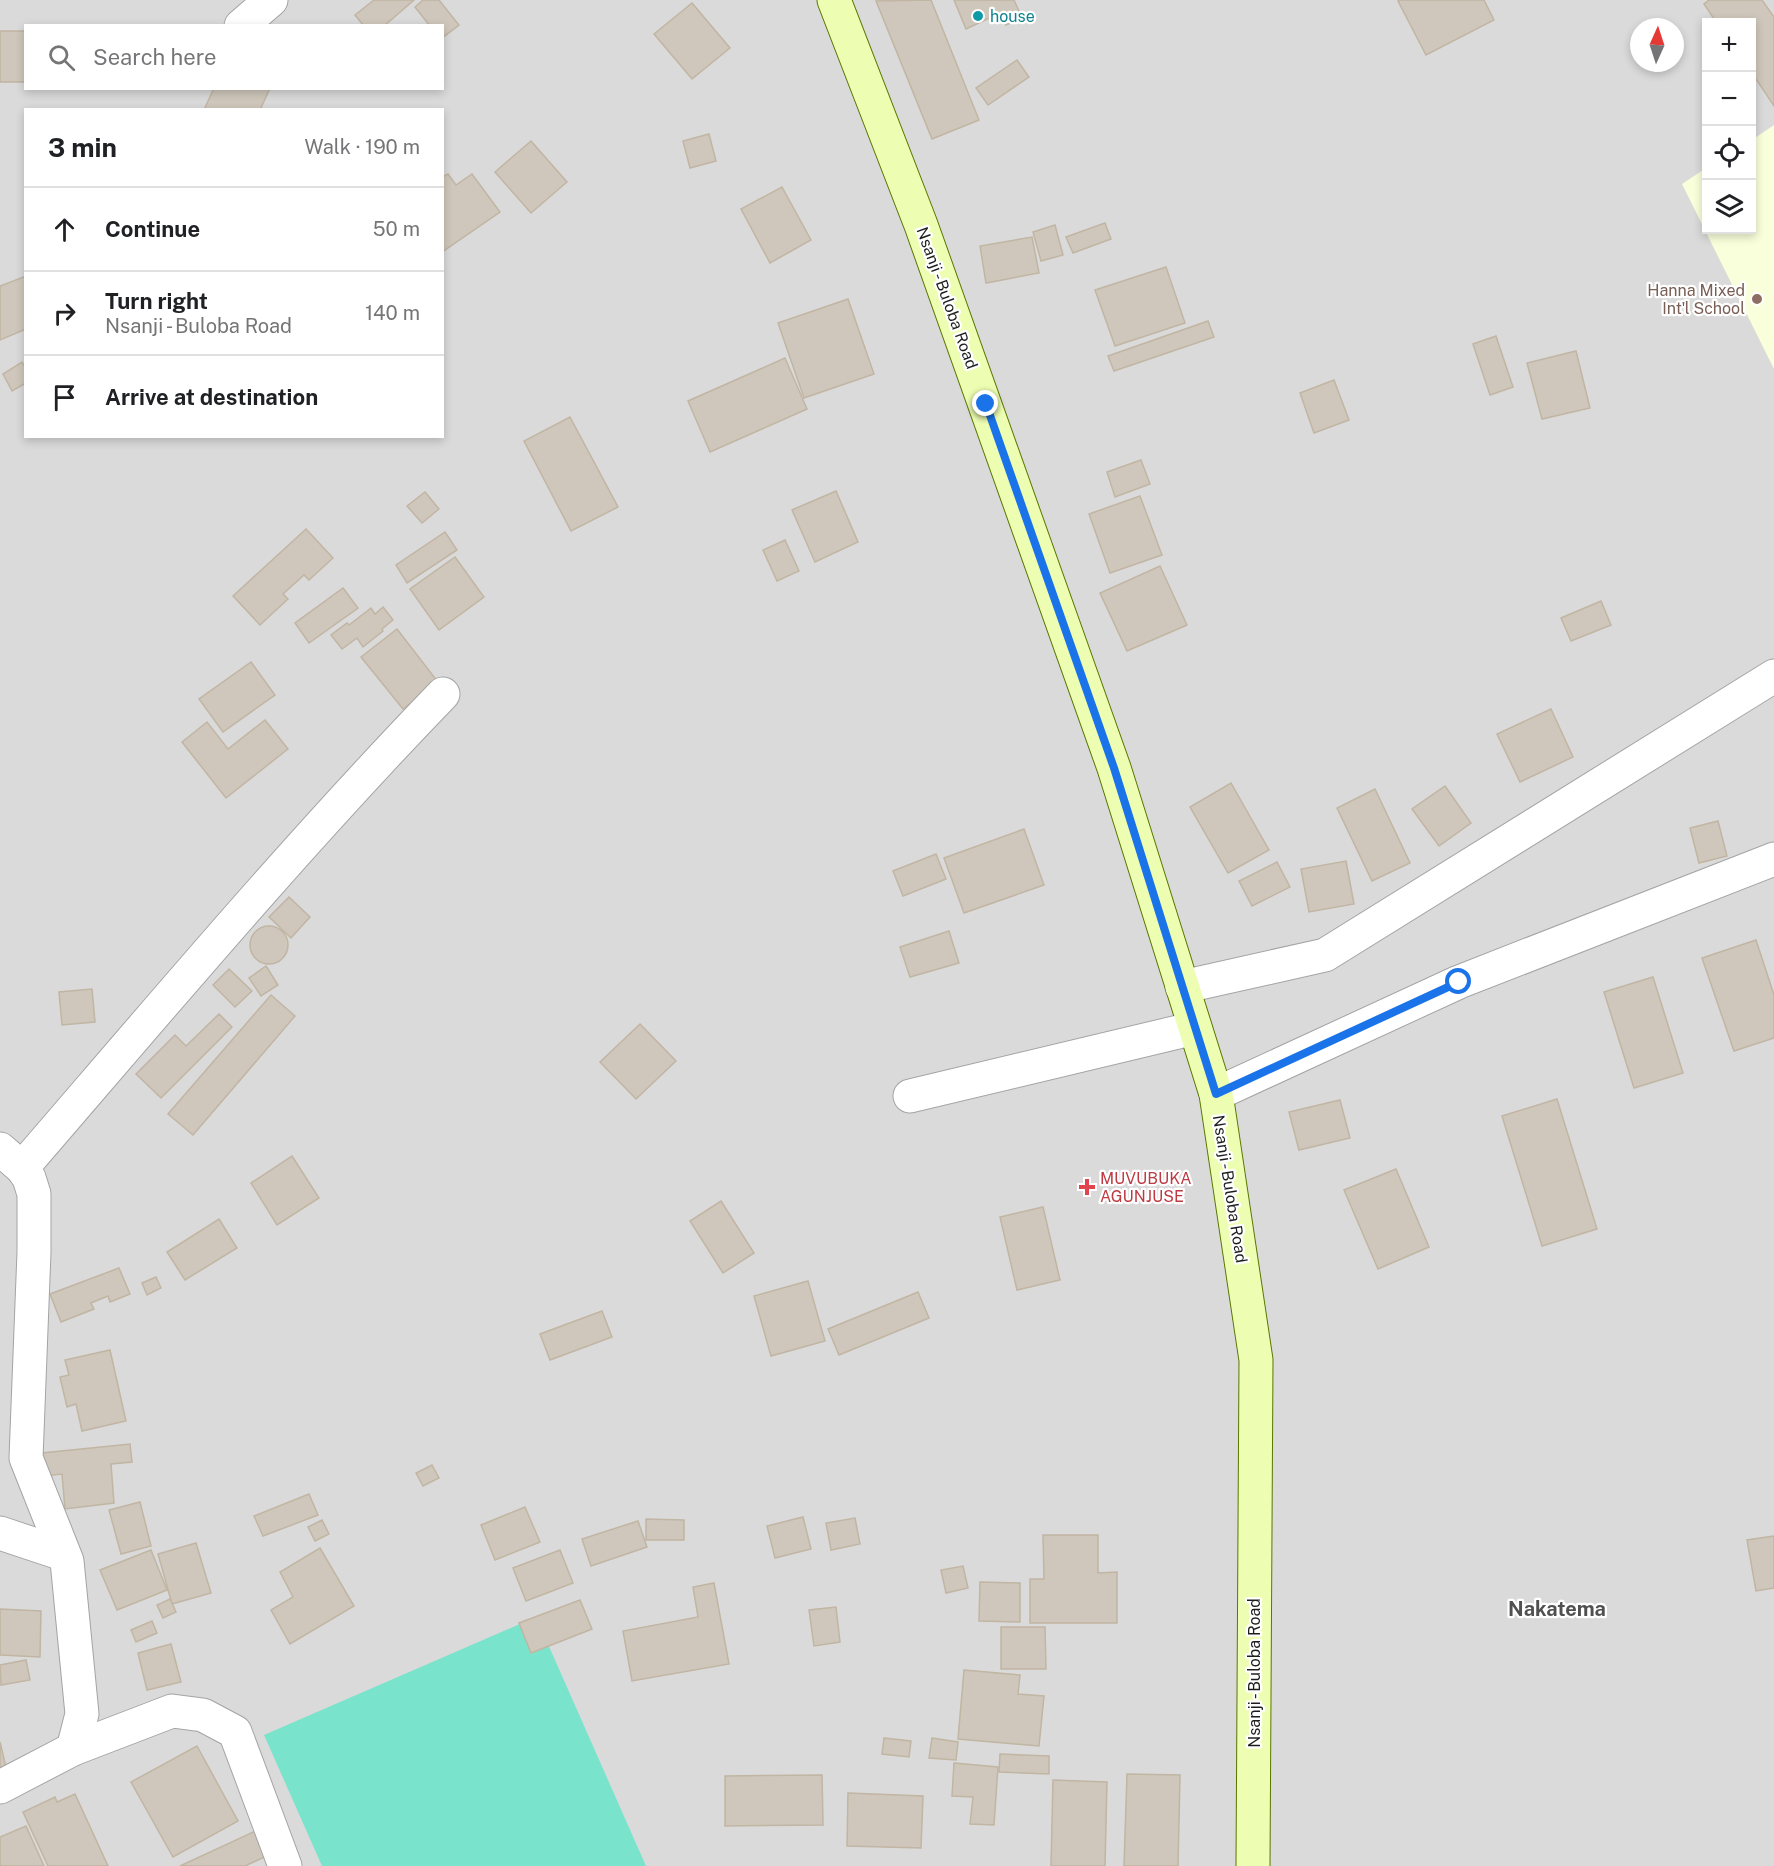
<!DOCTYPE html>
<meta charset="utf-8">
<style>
:root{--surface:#fff;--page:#f6f6f6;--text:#202124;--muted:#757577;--line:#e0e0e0}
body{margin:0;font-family:"Public Sans",sans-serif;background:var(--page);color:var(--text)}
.controls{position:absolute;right:18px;top:18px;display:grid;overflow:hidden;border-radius:0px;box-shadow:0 3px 9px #0003}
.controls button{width:54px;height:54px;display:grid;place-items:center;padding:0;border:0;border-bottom:2px solid var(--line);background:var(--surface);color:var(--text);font:30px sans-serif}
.compass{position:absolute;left:1630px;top:18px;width:54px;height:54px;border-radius:50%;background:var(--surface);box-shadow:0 3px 9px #0003;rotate:3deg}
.stop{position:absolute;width:18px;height:18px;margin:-14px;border:4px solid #1a73e8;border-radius:50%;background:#fff}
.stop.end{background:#1a73e8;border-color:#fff;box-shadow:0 2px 6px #0008}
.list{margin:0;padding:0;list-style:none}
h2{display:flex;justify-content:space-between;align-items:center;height:78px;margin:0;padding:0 24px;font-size:26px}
h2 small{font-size:20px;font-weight:400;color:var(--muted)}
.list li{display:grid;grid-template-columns:39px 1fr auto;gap:18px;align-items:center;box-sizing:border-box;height:84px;padding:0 24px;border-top:2px solid var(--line)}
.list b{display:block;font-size:22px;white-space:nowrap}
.list p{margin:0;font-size:20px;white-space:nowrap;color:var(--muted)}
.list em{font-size:20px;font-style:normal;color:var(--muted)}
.icon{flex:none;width:33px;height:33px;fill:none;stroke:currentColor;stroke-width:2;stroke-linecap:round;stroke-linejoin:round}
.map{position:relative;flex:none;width:1774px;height:1866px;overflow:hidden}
.search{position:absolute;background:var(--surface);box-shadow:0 3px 9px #0003;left:24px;top:24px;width:420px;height:66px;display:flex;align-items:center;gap:15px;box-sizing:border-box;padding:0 21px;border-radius:0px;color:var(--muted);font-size:22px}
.panel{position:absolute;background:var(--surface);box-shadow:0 3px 9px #0003;left:24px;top:108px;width:420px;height:330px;border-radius:0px}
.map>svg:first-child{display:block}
</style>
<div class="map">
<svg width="1774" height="1866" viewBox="0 0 1774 1866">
<rect width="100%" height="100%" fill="#efece2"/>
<path fill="#dbdada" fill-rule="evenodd" d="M0,0h1774v1866h-1774zM1706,22h46v208h-46zM26,26h416v62h-416zM1639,27h36v36h-36zM26,110h416v326h-416z"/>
<path fill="#f9ffda" d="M1774,125v244l-92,-185 24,-16v62h46v-90z"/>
<path fill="#7ae3cb" d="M536,1617l110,249h-324l-58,-131z"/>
<g fill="#cfc7bb" stroke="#c1b5a3" stroke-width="1.5">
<path d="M374,0h40l-30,26h-20l-9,-11z"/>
<path d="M423,0h16l20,25 -17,13v-12h-12l-15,-19z"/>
<path d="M931,0l48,120 -47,19 -56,-138z"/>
<path d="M954,0h60l8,18 -16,7 -6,-12 -34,16z"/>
<path d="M1400,0h84l10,20 -68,35 -28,-54z"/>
<path d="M1709,0h53l12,17v89l-22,-33v-51h-36l-12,-18z"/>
<path d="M692,3l38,45 -38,31 -38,-45z"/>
<rect x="0" y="31" width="26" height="51"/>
<path d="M1017,60l12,17 -41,28 -12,-17z"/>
<path d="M214,88h56l-10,22h-56z"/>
<path d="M709,134l7,27 -26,7 -7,-27z"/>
<path d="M531,141l36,41 -36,31 -36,-41z"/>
<path d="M448,174l8,11 16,-11 28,38 -58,40v-75z"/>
<path d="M782,187l29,53 -41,23 -29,-54z"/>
<path d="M1105,223l6,16 -38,14 -7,-16z"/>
<path d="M1055,225l8,30 -22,6 -8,-29z"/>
<path d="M1032,237l7,36 -53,10 -6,-37z"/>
<path d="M1166,267l19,56 -70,23 -20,-56z"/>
<path d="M26,276v53l-26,11v-54z"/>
<path d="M848,299l26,75 -70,24 -26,-75z"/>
<path d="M1208,321l6,16 -100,34 -6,-15z"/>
<path d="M1496,336l17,51 -23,8 -17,-51z"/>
<path d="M1576,351l14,57 -48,11 -15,-56z"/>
<path d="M785,358l22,51 -97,43 -22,-51z"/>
<path d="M22,362l4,7v14l-14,8 -9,-17z"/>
<path d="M1334,380l15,40 -35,13 -14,-40z"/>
<path d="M570,417l48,90 -47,24 -47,-90z"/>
<path d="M1141,460l9,24 -35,13 -8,-25z"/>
<path d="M836,491l22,51 -43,20 -23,-52z"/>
<path d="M425,492l14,17 -17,14 -15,-17z"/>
<path d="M1140,496l22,59 -52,18 -21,-59z"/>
<path d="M306,529l27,29 -24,22 -5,-5 -21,19 5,5 -28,26 -27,-29z"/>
<path d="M445,532l12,18 -50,33 -11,-18z"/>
<path d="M785,540l14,31 -22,10 -14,-31z"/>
<path d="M455,557l29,40 -45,33 -29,-41z"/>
<path d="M1160,566l27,59 -60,26 -27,-58z"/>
<path d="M343,588l15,20 -49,35 -14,-20z"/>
<path d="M1601,601l10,24 -40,16 -10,-23z"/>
<path d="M383,607l10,13 -11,9 1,2 -20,16 -6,-9 -15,11 -11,-14 16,-12 2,2 22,-17 4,6z"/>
<path d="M397,629l41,53 -35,27 -42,-52z"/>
<path d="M251,662l24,33 -52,37 -24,-33z"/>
<path d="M1551,709l22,48 -53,25 -23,-48z"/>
<path d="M265,720l23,29 -62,49 -44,-56 25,-20 21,27z"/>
<path d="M1231,783l38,67 -41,23 -38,-66z"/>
<path d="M1445,786l26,37 -32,23 -27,-37z"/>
<path d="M1375,789l35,74 -38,18 -35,-73z"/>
<path d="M1718,821l9,35 -28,7 -9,-35z"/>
<path d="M1024,829l20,56 -80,28 -20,-55z"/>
<path d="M936,854l10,25 -43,17 -10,-25z"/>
<path d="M1346,861l8,43 -45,8 -8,-43z"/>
<path d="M1277,862l13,25 -38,19 -13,-25z"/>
<path d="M289,897l21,20 -19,21 -22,-21z"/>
<circle cx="269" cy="945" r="19"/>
<path d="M949,931l10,32 -49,14 -10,-30z"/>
<path d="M1756,940l18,55v43l-40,13 -32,-93z"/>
<path d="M266,966l12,19 -17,11 -12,-18z"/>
<path d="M229,969l23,22 -17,16 -22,-22z"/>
<path d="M1653,977l30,96 -49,15 -30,-96z"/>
<path d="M92,989l3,33 -33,3 -3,-33z"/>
<path d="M271,995l24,21 -102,119 -25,-21z"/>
<path d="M219,1014l13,13 -71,71 -25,-24 39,-39 11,11z"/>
<path d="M640,1024l36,37 -40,38 -36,-37z"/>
<path d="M1557,1099l40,130 -55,17 -40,-130z"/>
<path d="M1340,1100l10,38 -51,12 -10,-38z"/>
<path d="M292,1156l27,42 -42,27 -26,-42z"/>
<path d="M1396,1169l33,78 -51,22 -34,-79z"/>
<path d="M721,1201l33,52 -31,20 -33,-52z"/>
<path d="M1043,1207l17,73 -43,10 -17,-73z"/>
<path d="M219,1219l18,29 -52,32 -18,-28z"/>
<path d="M119,1268l11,26 -20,8 -2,-6 -17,7 3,6 -33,13 -11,-28z"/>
<path d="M156,1277l5,11 -14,7 -5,-12z"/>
<path d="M808,1281l17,60 -54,15 -17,-60z"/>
<path d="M918,1292l11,26 -90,37 -11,-26z"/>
<path d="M602,1311l10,26 -62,23 -10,-26z"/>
<path d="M110,1350l16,71 -44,10 -6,-27 -9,3 -7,-30 9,-2 -4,-15z"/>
<path d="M130,1444l2,18 -21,2 3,39 -49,6 -3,-35 -18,2 -2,-23z"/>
<path d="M432,1465l7,13 -16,8 -7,-13z"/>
<path d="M309,1494l9,21 -55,21 -9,-20z"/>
<path d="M140,1502l11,44 -30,8 -12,-44z"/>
<path d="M525,1507l15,35 -45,18 -14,-35z"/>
<path d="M803,1517l8,32 -36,9 -8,-32z"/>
<path d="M855,1518l5,26 -29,6 -5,-27z"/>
<path d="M646,1519l38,1v20h-38z"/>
<path d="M322,1520l7,14 -14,7 -7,-14z"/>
<path d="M638,1521l9,26 -56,19 -9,-27z"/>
<path d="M1043,1535h55v38l19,-1v51h-87v-44h14z"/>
<path d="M1774,1536v52l-18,3 -9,-51z"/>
<path d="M196,1543l15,50 -39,11 -14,-50z"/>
<path d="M320,1548l34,58 -64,38 -19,-34 22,-13 -13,-25z"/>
<path d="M151,1550l16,40 -50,20 -17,-40z"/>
<path d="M560,1550l13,33 -47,18 -13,-33z"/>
<path d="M963,1566l5,22 -22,5 -5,-23z"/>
<path d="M980,1582l40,1v39l-41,-1z"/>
<path d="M714,1583l15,81 -97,17 -9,-50 75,-14 -5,-30z"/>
<path d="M170,1599l6,13 -13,6 -6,-13z"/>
<path d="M580,1600l12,29 -61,24 -12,-30z"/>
<path d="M836,1607l4,35 -26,4 -5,-36z"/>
<path d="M0,1609l41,2 -1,46 -40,-2z"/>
<path d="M152,1621l5,12 -21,9 -5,-12z"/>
<path d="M1001,1627h44l1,42h-45z"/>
<path d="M171,1644l10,38 -34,8 -9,-37z"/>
<path d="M26,1660l4,20 -29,5 -1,-20z"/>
<path d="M964,1670l56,5 -2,19 26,2 -5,50 -81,-7z"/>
<path d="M884,1738l27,3 -2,16 -27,-3z"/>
<path d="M932,1738l26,4 -2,18 -27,-2z"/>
<path d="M0,1742l9,38 -9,2z"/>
<path d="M197,1746l41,75 -65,36 -42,-75z"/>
<path d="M1000,1754l49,2v18l-50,-2z"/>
<path d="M954,1763l44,4 -4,58 -24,-1 3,-27 -21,-1z"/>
<path d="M1127,1774l53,1 -2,91h-54z"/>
<path d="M822,1775l1,50 -98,1v-50z"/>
<path d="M1053,1780l54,2 -2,84h-54z"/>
<path d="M848,1793l75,3 -2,52 -74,-2z"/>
<path d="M75,1794l33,72h-60l-25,-54 32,-15 2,5z"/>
<path d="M26,1826l18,40h-44v-29z"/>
<path d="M262,1828l11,25 -28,13h-65z"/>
</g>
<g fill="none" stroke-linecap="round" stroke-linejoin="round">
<g stroke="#a4a4a4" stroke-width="35">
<g id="minor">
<path d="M241,26l30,-26"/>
<path d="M1182,987l143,-32 449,-279"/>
<path d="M1216,1094l243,-112 315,-123"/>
<path d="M910,1096l285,-68"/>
<path d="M0,1149l22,19 7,10 5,16v58l-8,206 41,103 15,153 -9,35"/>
<path d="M22,1168c138,-160 274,-322 421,-474"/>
<path d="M0,1533l63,21"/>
<path d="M0,1787l73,-38 99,-38 31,4 32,17 50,134"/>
</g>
</g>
<g stroke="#587700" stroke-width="35">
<path id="secondary" d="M834,0l87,225 193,543 102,326 40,266 -3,506"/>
</g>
<use href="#minor" stroke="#fff" stroke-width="33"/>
<use href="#secondary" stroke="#edfdb1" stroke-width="33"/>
</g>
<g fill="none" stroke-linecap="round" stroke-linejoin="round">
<path stroke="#1a73e8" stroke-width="8" d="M986,404l128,364 102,326 243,-112"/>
</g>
<circle fill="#0f9aa8" stroke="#fff" stroke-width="2" cx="978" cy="16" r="6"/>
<circle fill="#8d6e63" stroke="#fff" stroke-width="2" cx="1757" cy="299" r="6"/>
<path fill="#e0444e" stroke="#fff" stroke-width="2" d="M1084 1178h6v6h6v6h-6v6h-6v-6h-6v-6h6z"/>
<g text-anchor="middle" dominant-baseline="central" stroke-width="4.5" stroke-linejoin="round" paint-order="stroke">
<g font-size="16" fill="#0d838f" stroke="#fff" text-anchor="start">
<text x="990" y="16">house</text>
</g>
<g font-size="16" fill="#785e54" stroke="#fff" text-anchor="end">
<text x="1745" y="290">Hanna Mixed<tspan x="1745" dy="18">Int'l School</tspan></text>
</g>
<g font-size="16" fill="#1d1d1d" stroke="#fff">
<text transform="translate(947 298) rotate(70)">Nsanji - Buloba Road</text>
<text transform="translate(1230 1189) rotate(81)">Nsanji - Buloba Road</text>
<text transform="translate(1254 1673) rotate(-90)">Nsanji - Buloba Road</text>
</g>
<g font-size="16" fill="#be3a42" stroke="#fff" text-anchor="start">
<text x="1100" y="1178">MUVUBUKA<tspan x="1100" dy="18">AGUNJUSE</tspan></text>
</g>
<g font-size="20" font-weight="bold" fill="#505050" stroke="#fff">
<text x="1557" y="1609">Nakatema</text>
</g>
</g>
</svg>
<div class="controls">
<button>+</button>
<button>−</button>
<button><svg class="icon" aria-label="locate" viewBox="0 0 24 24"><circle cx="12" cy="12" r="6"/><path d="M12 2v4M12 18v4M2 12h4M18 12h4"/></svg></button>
<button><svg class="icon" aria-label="layers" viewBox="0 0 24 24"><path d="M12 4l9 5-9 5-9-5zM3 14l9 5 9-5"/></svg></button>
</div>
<svg class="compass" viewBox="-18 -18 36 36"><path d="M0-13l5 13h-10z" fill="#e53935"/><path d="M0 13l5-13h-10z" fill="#757577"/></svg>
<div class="stop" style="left:1459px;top:982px"></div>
<div class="stop end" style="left:986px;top:404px"></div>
<div class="search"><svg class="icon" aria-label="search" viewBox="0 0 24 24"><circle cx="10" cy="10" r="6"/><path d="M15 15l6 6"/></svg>Search here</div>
<section class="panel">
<h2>3 min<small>Walk · 190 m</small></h2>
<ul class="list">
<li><svg class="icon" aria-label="ahead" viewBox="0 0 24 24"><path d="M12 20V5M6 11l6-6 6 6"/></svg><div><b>Continue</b></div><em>50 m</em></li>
<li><svg class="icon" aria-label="right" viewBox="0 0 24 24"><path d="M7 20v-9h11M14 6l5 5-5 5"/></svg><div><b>Turn right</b><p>Nsanji - Buloba Road</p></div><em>140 m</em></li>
<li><svg class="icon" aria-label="arrive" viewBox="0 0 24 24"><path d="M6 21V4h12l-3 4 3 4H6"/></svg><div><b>Arrive at destination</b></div></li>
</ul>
</section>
</div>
